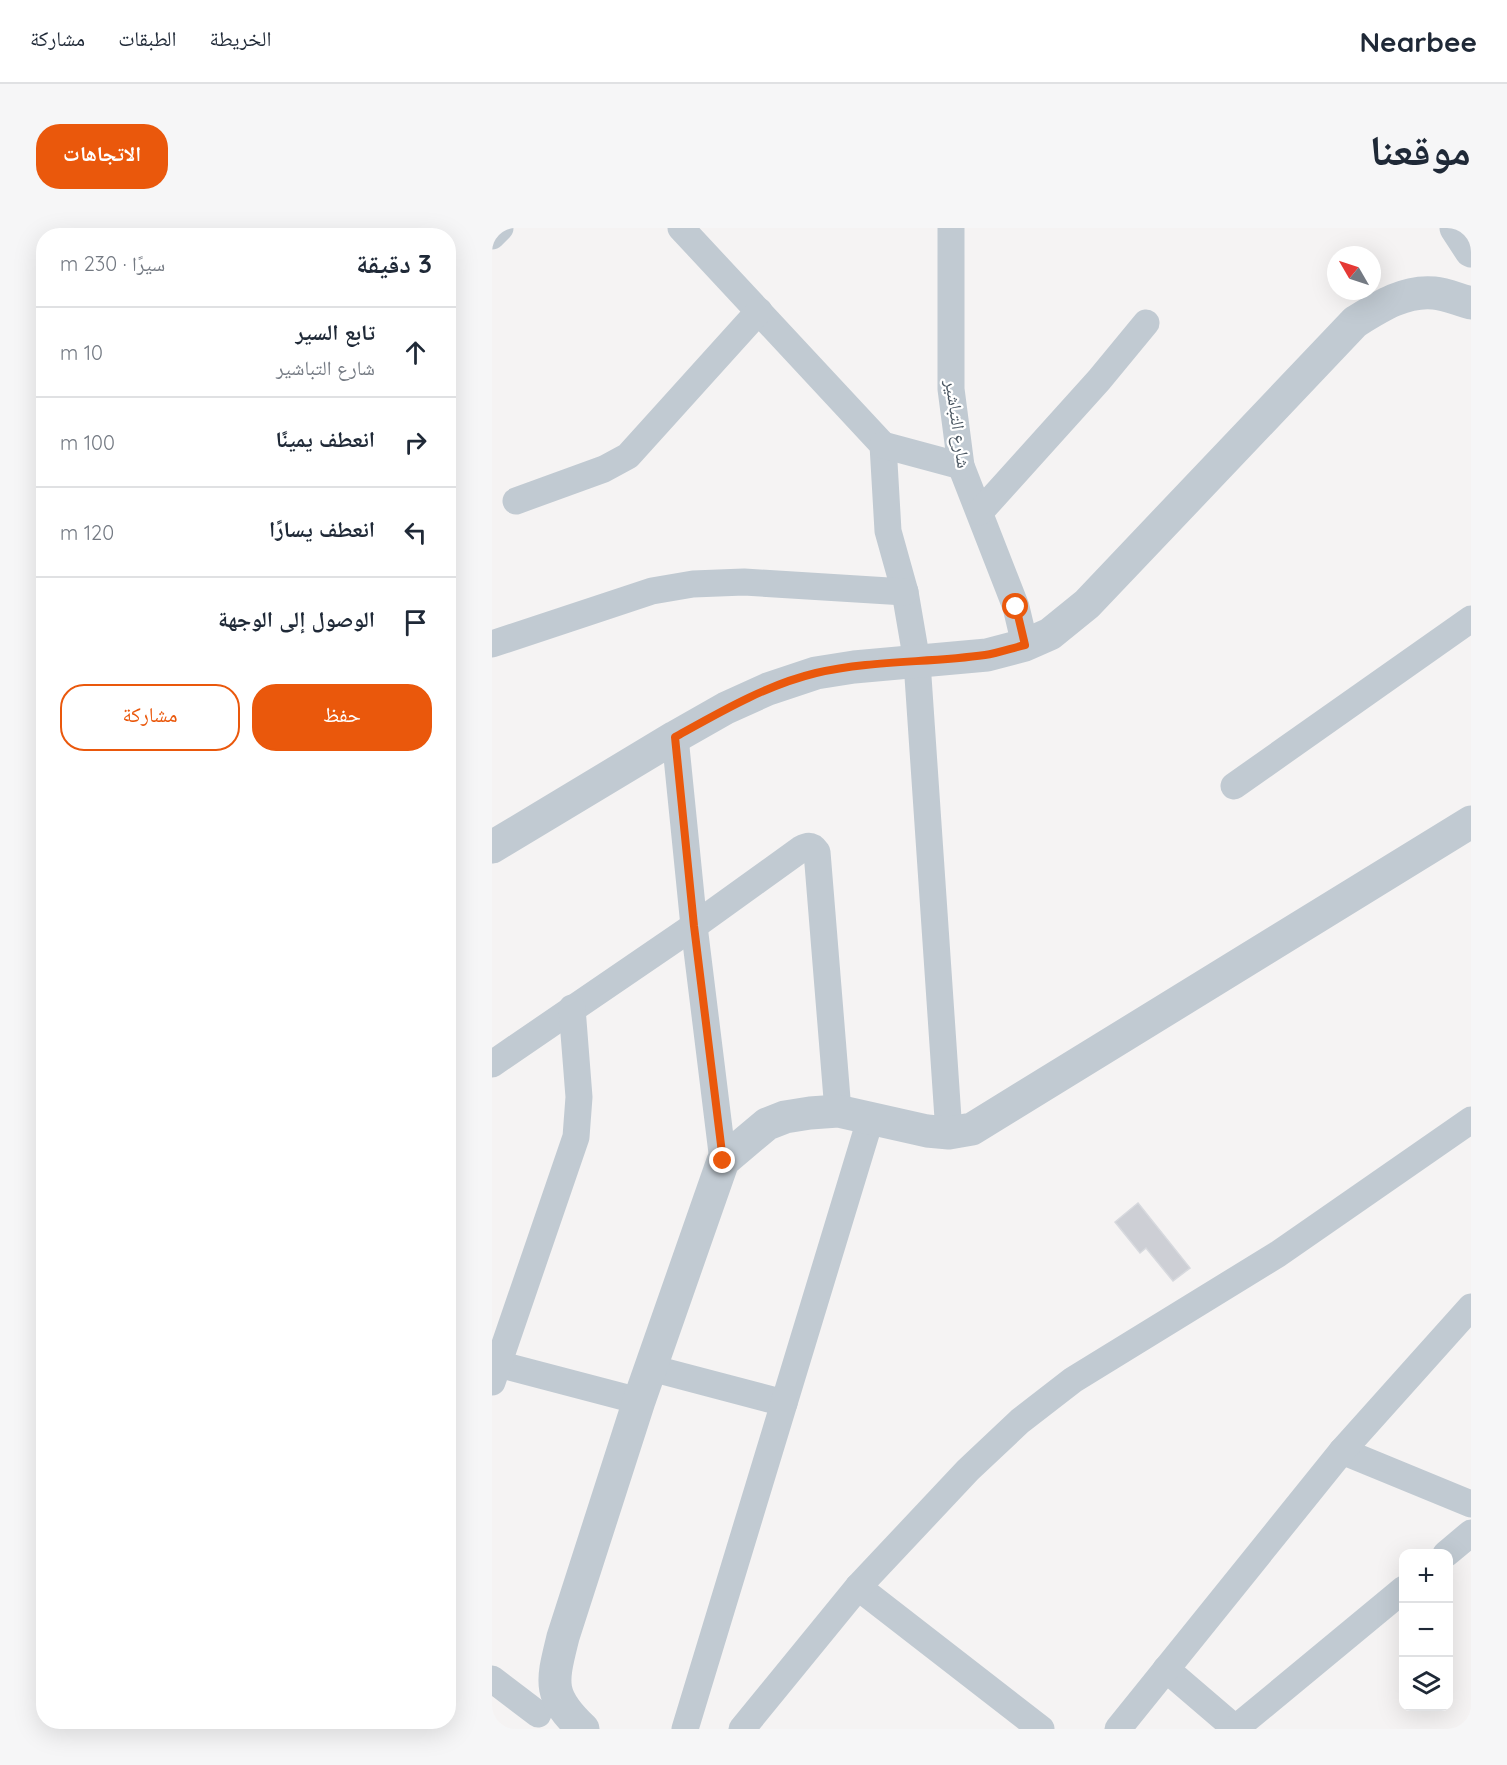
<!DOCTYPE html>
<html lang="ar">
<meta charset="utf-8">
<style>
:root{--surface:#fff;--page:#f6f6f7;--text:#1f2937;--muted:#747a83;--line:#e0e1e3;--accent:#ea580c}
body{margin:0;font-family:Quicksand,"Noto Naskh Arabic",sans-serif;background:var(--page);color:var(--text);direction:rtl}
.controls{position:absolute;right:18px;bottom:18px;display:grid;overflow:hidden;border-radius:12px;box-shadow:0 6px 24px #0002}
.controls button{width:54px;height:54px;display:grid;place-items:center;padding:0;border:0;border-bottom:2px solid var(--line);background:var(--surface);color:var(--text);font:30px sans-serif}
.compass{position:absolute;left:835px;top:18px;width:54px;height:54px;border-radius:50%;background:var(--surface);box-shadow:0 6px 24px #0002;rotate:309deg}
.stop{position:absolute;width:18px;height:18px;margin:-14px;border:4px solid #ea580c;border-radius:50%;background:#fff}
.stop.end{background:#ea580c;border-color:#fff;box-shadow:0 2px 6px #0008}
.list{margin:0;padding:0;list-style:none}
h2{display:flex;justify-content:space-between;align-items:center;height:78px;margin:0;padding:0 24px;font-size:26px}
h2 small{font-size:20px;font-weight:400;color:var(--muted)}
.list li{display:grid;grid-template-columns:39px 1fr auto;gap:18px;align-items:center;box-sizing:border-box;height:90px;padding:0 24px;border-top:2px solid var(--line)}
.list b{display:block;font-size:22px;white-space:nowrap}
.list p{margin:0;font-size:20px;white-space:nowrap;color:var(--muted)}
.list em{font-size:20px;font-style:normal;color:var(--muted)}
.actions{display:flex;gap:12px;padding:18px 24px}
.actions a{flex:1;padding:14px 0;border:2px solid var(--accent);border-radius:24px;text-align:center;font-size:21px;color:var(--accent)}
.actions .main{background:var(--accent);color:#fff}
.icon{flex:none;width:33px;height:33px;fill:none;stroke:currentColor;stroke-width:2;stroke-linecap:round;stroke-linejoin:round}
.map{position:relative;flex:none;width:979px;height:1501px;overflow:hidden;direction:ltr;border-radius:24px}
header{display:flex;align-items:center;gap:36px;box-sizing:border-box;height:84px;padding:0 30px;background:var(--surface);border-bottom:2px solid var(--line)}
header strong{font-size:28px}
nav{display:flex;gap:33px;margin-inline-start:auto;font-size:21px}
.intro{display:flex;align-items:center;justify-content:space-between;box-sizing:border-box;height:144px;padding:0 36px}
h1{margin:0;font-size:42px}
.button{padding:15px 27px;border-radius:24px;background:var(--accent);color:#fff;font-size:21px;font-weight:700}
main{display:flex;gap:36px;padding:0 36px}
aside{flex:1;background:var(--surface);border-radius:24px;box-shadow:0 6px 24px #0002}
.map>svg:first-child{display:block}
</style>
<header>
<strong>Nearbee</strong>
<nav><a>الخريطة</a><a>الطبقات</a><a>مشاركة</a></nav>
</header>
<div class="intro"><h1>موقعنا</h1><a class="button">الاتجاهات</a></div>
<main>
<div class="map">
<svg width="979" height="1501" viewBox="0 0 979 1501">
<rect width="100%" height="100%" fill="#f5f3f3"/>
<path fill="#cdcfd5" stroke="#d7d9de" stroke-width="1.5" d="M646,975l52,65 -17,13 -27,-33 -6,5 -25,-31z"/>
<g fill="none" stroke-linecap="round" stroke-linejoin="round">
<g stroke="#c1cad2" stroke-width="27">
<path d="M189,0l202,217 5,86 17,61 12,70 32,471"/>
<path d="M459,0v161l10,77 55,141 9,38"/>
<path d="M0,8l8,-8"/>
<path d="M391,217l78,21"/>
<path d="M24,273l88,-32 24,-13 131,-145"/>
<path d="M488,284l119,-132 47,-57"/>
<path d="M0,416l160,-53 41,-7 51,-2 161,10"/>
<path d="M183,509l19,189 29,235"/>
<path d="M742,558l237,-167"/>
<path d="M0,836l202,-138 107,-77c7,-4 11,-4 16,3l21,259"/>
<path d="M6,1136l141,37"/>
<path d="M159,1140l133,35"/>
<path d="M0,1154l84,-245 3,-40 -7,-89"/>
<path d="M850,1223l129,53"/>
<path d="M954,1326l25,-21"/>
<path d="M366,1359l183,142"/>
<path d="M674,1441l70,60"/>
<path d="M0,1451l46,35"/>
<path d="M744,1500l168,-139"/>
<path d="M193,1501l186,-612"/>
<path d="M250,1501l116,-142 110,-117 52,-49 53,-41 205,-126 193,-134"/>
<path d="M626,1501l224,-278 129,-144"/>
</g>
<g stroke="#c1cad2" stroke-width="33">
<path d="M964,0l15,23"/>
<path d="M0,619l183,-110 51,-29 42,-19 48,-16 38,-6 133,-12 38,-10 25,-11 37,-30 268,-282c24,-15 50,-32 79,-29 12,1 25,7 37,10"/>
<path d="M91,1501c-36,-34 -31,-47 -20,-92l76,-236 84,-240 44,-37 18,-7 25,-4 28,-2 89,20 22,2 23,-4 499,-307"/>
</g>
</g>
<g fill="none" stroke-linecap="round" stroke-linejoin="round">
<path stroke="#ea580c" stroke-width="8" d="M231,933l-29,-235 -19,-189c45,-25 91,-52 141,-64 55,-13 113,-10 169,-18 13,-2 27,-7 40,-10l-9,-38"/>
</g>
<g text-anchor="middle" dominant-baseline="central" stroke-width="4.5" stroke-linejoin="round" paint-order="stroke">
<g font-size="18" fill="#4a5661" stroke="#fff">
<text transform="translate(466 196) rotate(82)">شارع التباشير</text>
</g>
</g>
</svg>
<div class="controls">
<button>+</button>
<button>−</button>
<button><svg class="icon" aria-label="layers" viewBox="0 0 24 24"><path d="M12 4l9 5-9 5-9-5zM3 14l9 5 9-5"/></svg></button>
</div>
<svg class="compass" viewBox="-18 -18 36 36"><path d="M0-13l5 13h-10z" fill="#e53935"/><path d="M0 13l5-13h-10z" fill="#747a83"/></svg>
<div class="stop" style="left:524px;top:379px"></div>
<div class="stop end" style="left:231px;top:933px"></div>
</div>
<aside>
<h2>3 دقيقة<small>سيرًا · 230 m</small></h2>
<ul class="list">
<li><svg class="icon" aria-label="ahead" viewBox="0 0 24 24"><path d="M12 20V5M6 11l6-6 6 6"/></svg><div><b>تابع السير</b><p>شارع التباشير</p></div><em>10 m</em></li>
<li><svg class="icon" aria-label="right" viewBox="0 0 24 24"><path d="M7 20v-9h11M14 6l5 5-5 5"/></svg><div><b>انعطف يمينًا</b></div><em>100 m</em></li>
<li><svg class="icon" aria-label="left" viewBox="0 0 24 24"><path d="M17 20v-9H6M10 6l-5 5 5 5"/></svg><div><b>انعطف يسارًا</b></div><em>120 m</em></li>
<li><svg class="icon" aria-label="arrive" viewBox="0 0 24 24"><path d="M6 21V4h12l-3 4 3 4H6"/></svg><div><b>الوصول إلى الوجهة</b></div></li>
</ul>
<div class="actions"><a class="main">حفظ</a><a>مشاركة</a></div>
</aside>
</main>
